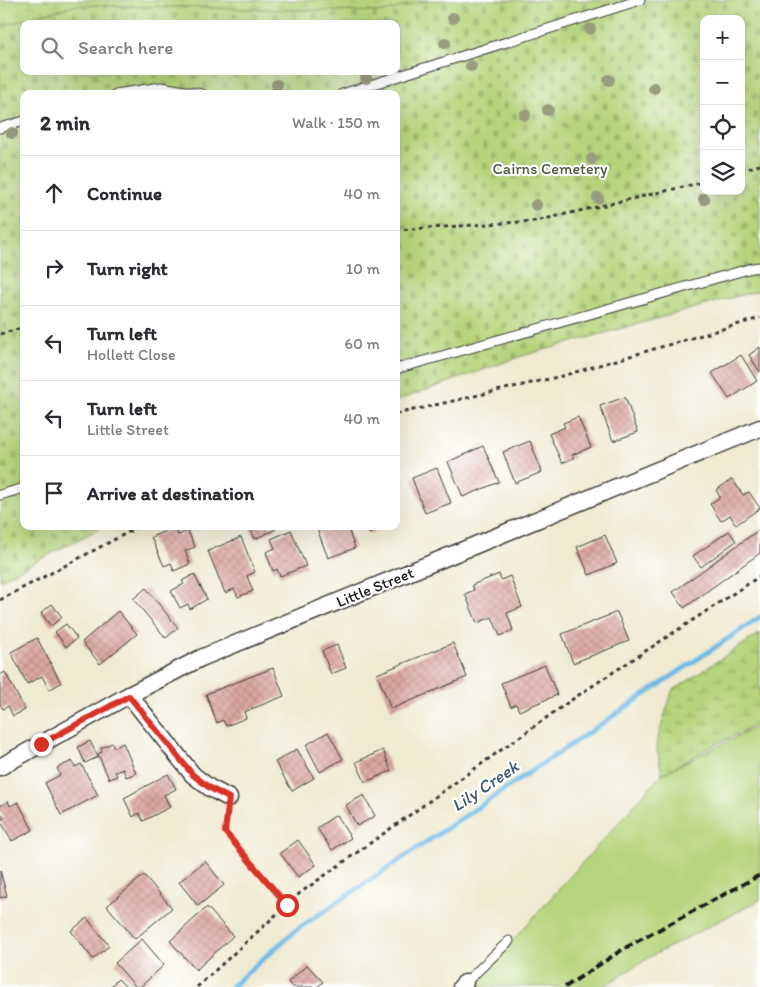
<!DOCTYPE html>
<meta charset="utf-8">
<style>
:root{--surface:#fff;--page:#f7f7f7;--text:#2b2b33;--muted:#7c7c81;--line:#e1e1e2}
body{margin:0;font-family:Itim,sans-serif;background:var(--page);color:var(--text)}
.controls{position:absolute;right:15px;top:15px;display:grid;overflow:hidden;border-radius:10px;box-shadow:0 5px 20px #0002}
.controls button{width:45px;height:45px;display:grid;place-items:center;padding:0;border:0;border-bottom:1px solid var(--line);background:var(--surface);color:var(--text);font:25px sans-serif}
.stop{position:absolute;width:15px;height:15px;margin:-11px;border:4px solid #d93025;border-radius:50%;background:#fff}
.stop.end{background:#d93025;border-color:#fff;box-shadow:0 1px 5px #0008}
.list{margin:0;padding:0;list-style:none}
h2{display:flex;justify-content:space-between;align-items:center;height:65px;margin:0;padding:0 20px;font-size:21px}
h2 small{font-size:16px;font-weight:400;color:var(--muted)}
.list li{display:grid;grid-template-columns:32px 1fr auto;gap:15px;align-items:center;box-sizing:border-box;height:75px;padding:0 20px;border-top:1px solid var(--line)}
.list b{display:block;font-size:19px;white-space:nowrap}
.list p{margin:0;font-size:16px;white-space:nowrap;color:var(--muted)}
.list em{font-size:16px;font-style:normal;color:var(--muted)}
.icon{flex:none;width:28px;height:28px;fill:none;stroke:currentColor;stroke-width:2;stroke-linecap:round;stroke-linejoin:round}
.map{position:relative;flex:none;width:760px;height:987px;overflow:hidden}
.search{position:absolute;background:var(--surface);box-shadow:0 5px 20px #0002;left:20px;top:20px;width:380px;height:55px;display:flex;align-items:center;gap:12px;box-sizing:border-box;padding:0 18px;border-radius:10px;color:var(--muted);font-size:19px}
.panel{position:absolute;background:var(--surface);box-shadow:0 5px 20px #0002;left:20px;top:90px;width:380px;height:440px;border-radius:10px}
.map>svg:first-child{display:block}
</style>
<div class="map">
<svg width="760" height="987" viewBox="0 0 760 987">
<defs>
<pattern id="wetland-marsh" width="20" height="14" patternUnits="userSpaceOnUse" patternTransform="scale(1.25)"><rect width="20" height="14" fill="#b6d47b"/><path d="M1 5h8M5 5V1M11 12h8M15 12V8" fill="none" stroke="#9cb56a"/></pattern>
<pattern id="cemetery-stones" width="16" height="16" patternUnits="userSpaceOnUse" patternTransform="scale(1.25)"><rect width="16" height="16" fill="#b6d47b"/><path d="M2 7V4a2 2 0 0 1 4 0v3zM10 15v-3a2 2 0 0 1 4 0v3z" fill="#9cb56a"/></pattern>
<pattern id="building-cross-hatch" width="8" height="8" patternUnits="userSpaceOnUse" patternTransform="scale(1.25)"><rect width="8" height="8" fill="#dba79f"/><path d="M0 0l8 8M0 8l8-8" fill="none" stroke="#bb8f88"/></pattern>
</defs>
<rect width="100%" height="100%" fill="#fff"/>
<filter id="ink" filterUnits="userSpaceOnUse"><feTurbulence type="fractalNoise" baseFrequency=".02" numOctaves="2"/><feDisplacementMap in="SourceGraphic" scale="10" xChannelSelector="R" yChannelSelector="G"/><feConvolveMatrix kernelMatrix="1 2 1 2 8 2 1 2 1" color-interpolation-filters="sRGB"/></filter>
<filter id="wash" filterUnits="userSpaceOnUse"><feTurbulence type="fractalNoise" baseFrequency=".0096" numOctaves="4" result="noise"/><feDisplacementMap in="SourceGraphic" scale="20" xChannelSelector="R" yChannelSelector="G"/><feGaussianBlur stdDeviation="1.12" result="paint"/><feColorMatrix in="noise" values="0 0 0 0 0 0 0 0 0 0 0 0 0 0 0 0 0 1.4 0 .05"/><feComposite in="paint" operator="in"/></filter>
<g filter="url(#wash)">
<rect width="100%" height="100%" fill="#efead0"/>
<path fill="#b6d47b" stroke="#69784c" d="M760,725v175l-110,57 -47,30h-132l191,-213z"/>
<g fill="url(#wetland-marsh)" stroke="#69784c">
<path d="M0,0h429l-45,12 -307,-7 -77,21z"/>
<path d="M760,633v90l-42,20 -56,31 -6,-30 16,-53z"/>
</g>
<path fill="url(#cemetery-stones)" stroke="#69784c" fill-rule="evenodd" d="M429,0h331v290l-238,66 -126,45v-307h-372v432h80l-104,54v-554l77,-21 307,7zM704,19h37v172h-37zM24,24h372v47h-372z"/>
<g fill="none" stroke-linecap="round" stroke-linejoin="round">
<path stroke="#6cb9e6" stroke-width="5" d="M231,987l65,-57 464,-313"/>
</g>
<g id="blocks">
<g fill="url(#building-cross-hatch)">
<path d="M760,347v25l-11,-17z"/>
<path d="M741,355l16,26 -28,18 -17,-26z"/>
<path d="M625,397l13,35 -25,9 -13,-35z"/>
<path d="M578,417l13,30 -19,8 2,3 -12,5 -13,-29 16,-7 -2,-4z"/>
<path d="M530,441l12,31 -27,11 -12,-31z"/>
<path d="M483,446l16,36 -36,15 -15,-35z"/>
<path d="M437,468l14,35 -26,10 -13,-35z"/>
<path d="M732,479l11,16 6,-3 11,16 -24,17 -6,-10 -9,6 -11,-17 10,-7 -4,-7z"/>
<path d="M249,526h25l2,3 -21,10z"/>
<path d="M316,526h31l8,22 -27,10z"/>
<path d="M366,526h19l-16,8z"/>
<path d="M175,527l3,8 10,-4 7,16 -10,4 5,13 -16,7 -3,-8 -7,3 -13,-29z"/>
<path d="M760,529v24l-76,55 -11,-16z"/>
<path d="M291,530l15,36 -26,10 -3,-7 -4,2 -7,-19 9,-4 -4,-9z"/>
<path d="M729,531l7,10 -35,26 -8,-11z"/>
<path d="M605,535l12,28 -28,12 -12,-28z"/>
<path d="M241,537l14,35 -8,4 6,15 -15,6 -4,-8 -9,4 -17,-42z"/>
<path d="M194,574l13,25 -17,10 -2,-5 -8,4 -9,-17 13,-7 -2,-3z"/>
<path d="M499,574l2,6 9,-4 12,31 -15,6 6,17 -13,6 -8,-19 -15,6 -12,-29 9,-4 -2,-5z"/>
<path d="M146,588l32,40 -12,10 -33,-39z"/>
<path d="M52,604l10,13 -11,9 -10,-13z"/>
<path d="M118,611l19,23 -37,30 -18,-22z"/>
<path d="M617,612l12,29 -56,22 -11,-29z"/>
<path d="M66,624l11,14 -11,9 -11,-15z"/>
<path d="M37,638l24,45 -12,7 -7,-14 -15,8 -16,-32z"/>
<path d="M453,643l14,34 -76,32 -14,-35z"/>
<path d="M337,645l9,23 -15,6 -9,-23z"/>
<path d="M545,665l12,30 -38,16 -3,-7 -5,3 -10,-24z"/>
<path d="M273,668l11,28 -40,16 2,6 -20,8 -3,-6 -6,3 -11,-29z"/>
<path d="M5,672l20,38 -12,6 -5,-10 -5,3 -3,-5v-29z"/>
<path d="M328,732l15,27 -23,13 -14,-27z"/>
<path d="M90,741l8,16 -13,6 -7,-16z"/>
<path d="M112,743l2,5 9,-5 13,30 -10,4 -3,-8 -8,3 2,4 -8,3 -11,-25 4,-2 -1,-4z"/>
<path d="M297,749l17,29 -22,13 -17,-29z"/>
<path d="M383,750l8,21 -26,11 -9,-20z"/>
<path d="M72,761l3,6 6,-3 17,31 -37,20 -16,-32 15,-8 -3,-7z"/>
<path d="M168,774l8,15 -12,6 6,12 -27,14 -4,-8 -6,4 -9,-19z"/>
<path d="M364,795l11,21 -18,10 -11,-21z"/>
<path d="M8,801l2,5 8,-4 15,28 -21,11 -12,-21 4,-2 -4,-7v-5z"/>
<path d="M336,815l15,23 -19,12 -15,-22z"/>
<path d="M298,840l18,25 -18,12 -18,-24z"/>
<path d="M205,861l19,24 -26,21 -19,-24z"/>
<path d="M0,870l7,26 -7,2z"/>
<path d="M144,875l28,33 -37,31 -28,-33z"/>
<path d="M207,907l26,29 -37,34 -26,-29z"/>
<path d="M87,918l22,28 -16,13 -22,-28z"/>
<path d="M142,939l22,26 -24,22h-4l-21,-24z"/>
<path d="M307,965l16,17 -6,5h-25l-4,-5z"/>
<path d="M118,979l8,8h-16z"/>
</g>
</g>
</g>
<g filter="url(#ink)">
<use href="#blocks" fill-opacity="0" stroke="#3c3b37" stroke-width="1"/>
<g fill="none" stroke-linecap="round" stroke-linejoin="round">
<g stroke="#3c3b37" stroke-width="11">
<g id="lane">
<path d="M116,94l45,-7 41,7"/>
<path d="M342,94l298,-94"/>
<path d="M0,128l24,-7"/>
<path d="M396,369l356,-101 8,-1"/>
<path d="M0,495l24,-7"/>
<path d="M465,983l44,-42"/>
</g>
</g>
<g stroke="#3c3b37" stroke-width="19">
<g id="street">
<path d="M129,695l64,80 17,13 19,10"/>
<path d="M0,767l129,-72 72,-37 559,-230"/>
<path d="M461,987l4,-4"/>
</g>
</g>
<g stroke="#3c3b37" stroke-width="3" stroke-dasharray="4 4" stroke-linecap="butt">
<path d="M741,170l19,-5"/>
<path d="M396,230l140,-9 168,-39"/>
<path d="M0,334l18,-5h6"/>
<path d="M396,414l166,-38 198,-58"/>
<path d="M0,600l140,-74"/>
<path d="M227,813l-2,19 62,73"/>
<path d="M197,987l103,-94 277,-197 183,-120"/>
</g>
<use href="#lane" stroke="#fff" stroke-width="9"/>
<use href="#street" stroke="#fff" stroke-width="16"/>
<path stroke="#1c1c1c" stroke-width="4" stroke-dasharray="8 4" stroke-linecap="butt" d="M565,987l60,-39 135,-73"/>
</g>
<g fill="#999c7f">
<circle cx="453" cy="18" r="6"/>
<circle cx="590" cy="29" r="6"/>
<circle cx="445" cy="43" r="6"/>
<circle cx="471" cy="66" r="6"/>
<circle cx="366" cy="78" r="6"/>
<circle cx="609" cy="80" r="6"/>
<circle cx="277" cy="85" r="6"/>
<circle cx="654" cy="88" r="6"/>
<circle cx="548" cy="110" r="6"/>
<circle cx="525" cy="115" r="6"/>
<circle cx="12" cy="133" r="6"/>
<circle cx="592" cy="159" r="6"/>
<circle cx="598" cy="198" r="6"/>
<circle cx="704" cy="199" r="6"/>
<circle cx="536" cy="205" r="6"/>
</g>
</g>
<g fill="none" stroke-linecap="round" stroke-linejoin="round" filter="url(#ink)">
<path stroke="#d93025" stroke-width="6" d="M41,744l88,-48 64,79 17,13 19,10 -4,34 62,73"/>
</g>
<g text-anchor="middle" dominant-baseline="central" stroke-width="4.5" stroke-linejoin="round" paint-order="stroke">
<g font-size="16" fill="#525c3d" stroke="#fff">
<text x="550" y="168">Cairns Cemetery</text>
</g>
<g font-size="16" fill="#1c1c1c" stroke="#fff">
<text transform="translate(375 587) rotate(-22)">Little Street</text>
</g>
<g font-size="18" font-style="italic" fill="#3c5b6d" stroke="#fff">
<text transform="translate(485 786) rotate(-34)">Lily Creek</text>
</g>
</g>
</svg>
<div class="controls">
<button>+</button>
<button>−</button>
<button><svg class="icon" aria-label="locate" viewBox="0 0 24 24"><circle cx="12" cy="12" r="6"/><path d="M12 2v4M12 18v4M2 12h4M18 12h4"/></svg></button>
<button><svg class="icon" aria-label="layers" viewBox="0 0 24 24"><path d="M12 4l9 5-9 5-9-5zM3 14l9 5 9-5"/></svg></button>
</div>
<div class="stop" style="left:287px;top:905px"></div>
<div class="stop end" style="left:41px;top:744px"></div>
<div class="search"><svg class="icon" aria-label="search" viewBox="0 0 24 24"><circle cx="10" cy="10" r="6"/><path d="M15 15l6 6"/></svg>Search here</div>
<section class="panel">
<h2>2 min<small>Walk · 150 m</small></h2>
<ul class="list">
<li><svg class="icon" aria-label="ahead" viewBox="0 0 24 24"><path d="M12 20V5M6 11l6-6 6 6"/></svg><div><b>Continue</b></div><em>40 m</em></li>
<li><svg class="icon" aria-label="right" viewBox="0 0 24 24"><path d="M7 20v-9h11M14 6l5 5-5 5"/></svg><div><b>Turn right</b></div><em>10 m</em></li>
<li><svg class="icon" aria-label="left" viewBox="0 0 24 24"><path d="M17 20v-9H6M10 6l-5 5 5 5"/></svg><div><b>Turn left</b><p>Hollett Close</p></div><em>60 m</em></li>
<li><svg class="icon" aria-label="left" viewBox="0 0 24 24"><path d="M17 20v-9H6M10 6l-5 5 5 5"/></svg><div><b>Turn left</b><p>Little Street</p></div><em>40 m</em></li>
<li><svg class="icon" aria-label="arrive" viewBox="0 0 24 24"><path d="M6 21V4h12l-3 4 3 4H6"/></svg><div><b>Arrive at destination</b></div></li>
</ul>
</section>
</div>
